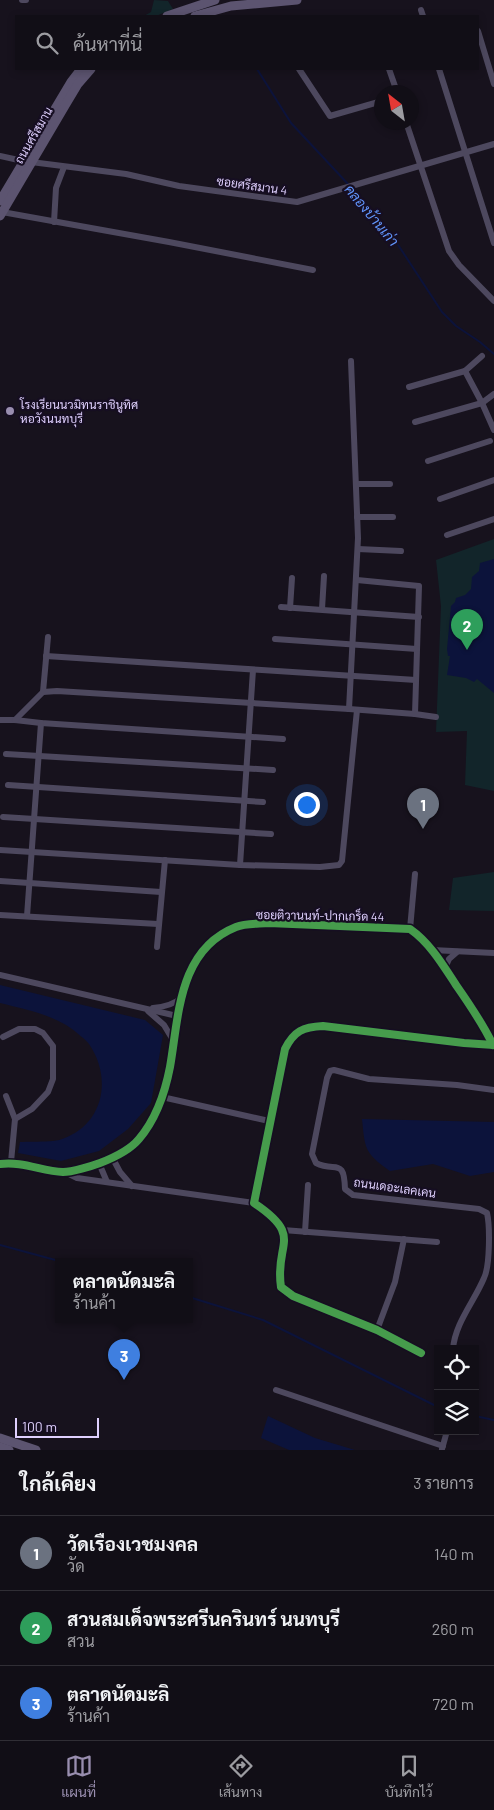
<!DOCTYPE html>
<html lang="th">
<meta charset="utf-8">
<style>
:root{--surface:#110e16;--page:#1a171f;--text:#f1f3f6;--muted:#9c9ca1;--line:#302e35;--accent:#998eaf}
body{margin:0;font-family:Barlow,Sarabun,sans-serif;background:var(--page);color:var(--text)}
.controls{position:absolute;right:15px;bottom:15px;display:grid;overflow:hidden;border-radius:0px;box-shadow:0 2px 8px #0003}
.controls button{width:45px;height:45px;display:grid;place-items:center;padding:0;border:0;border-bottom:1px solid var(--line);background:var(--surface);color:var(--text);font:25px sans-serif}
.compass{position:absolute;left:374px;top:85px;width:45px;height:45px;border-radius:50%;background:var(--surface);box-shadow:0 2px 8px #0003;rotate:329deg}
.scale{position:absolute;left:15px;bottom:12px;width:84px;box-sizing:border-box;padding-left:5px;border:2px solid #dfd0fe;border-top:0;font-size:14px;line-height:18px;white-space:nowrap;color:#dfd0fe;-webkit-text-stroke:4px #160e22;paint-order:stroke}
.you{position:absolute;left:306px;top:804px;width:18px;height:18px;margin:-12px;border:4px solid #fff;border-radius:50%;background:#1a73e8;box-shadow:0 0 0 8px #1a73e833}
.badge{display:grid;place-items:center;width:32px;height:32px;border-radius:50%;background:var(--accent);color:#fff;font-size:16px;font-weight:700}
.pin{position:absolute;translate:-50% -41px;filter:drop-shadow(0 1px 2px #0008)}
.pin::after{content:'';position:absolute;top:26px;width:18px;height:15px;background:inherit;clip-path:polygon(0 0,100% 0,50% 100%)}
.popup{position:absolute;left:55px;top:1258px;width:138px;height:65px;box-sizing:border-box;display:grid;place-content:center;border-radius:0px;background:var(--surface);filter:drop-shadow(0 1px 4px #0005);font-size:16px;white-space:nowrap;color:var(--muted)}
.popup b{font-size:19px;color:var(--text)}
.popup::after{content:'';position:absolute;left:50%;top:100%;margin-left:-10px;border:10px solid transparent;border-top-color:var(--surface)}
.list{margin:0;padding:0;list-style:none}
h2{display:flex;justify-content:space-between;align-items:center;height:65px;margin:0;padding:0 20px;font-size:21px}
h2 small{font-size:16px;font-weight:400;color:var(--muted)}
.list li{display:grid;grid-template-columns:32px 1fr auto;gap:15px;align-items:center;box-sizing:border-box;height:75px;padding:0 20px;border-top:1px solid var(--line)}
.list b{display:block;font-size:19px;white-space:nowrap}
.list p{margin:0;font-size:16px;white-space:nowrap;color:var(--muted)}
.list em{font-size:16px;font-style:normal;color:var(--muted)}
.icon{flex:none;width:28px;height:28px;fill:none;stroke:currentColor;stroke-width:2;stroke-linecap:round;stroke-linejoin:round}
.map{position:relative;flex:none;width:494px;height:1450px;overflow:hidden}
.search{position:absolute;background:var(--surface);box-shadow:0 2px 8px #0003;left:15px;right:15px;top:15px;height:55px;display:flex;align-items:center;gap:12px;box-sizing:border-box;padding:0 18px;border-radius:0px;color:var(--muted);font-size:19px}
.sheet{height:290px;background:var(--surface)}
nav{display:flex;justify-content:space-around;align-items:center;box-sizing:border-box;height:70px;border-top:1px solid var(--line);background:var(--surface);font-size:14px;color:var(--muted)}
nav a{display:grid;justify-items:center;gap:2px}
nav .on{color:var(--accent)}
.map>svg:first-child{display:block}
</style>
<div class="map">
<svg width="494" height="1450" viewBox="0 0 494 1450">
<rect width="100%" height="100%" fill="#17121d"/>
<g fill="#12252a">
<path d="M154,0l14,1 5,8 -17,7h-12l7,-4z"/>
<path d="M494,539v252l-29,-6 2,-54 -31,1 5,-126 -5,-46z"/>
<path d="M494,872v39l-45,-1 4,-32z"/>
</g>
<g fill="#0c133b">
<path d="M494,559v134l-17,-14 -3,3 -8,-4 -19,-3 3,-19h-2l-1,-7 4,-43 4,-4 1,-4 9,-3 6,-6 1,-12 7,-6 1,-8z"/>
<path d="M0,985l145,35 18,15 -12,68 -23,26 -29,22 -38,10 -43,-8 2,-11c12,-1 32,1 42,-3 41,-14 51,-60 27,-95 -4,-5 -12,-11 -17,-15 -21,-15 -48,-20 -72,-26z"/>
<path d="M362,1119l132,3v50l-24,4 -37,-12 -43,7c-26,-18 -25,-23 -28,-52z"/>
<path d="M268,1416l47,22 40,12h-66l-28,-12z"/>
</g>
<g fill="none" stroke-linecap="round" stroke-linejoin="round">
<g stroke="#0c133b" stroke-width="2">
<path d="M257,69l34,54 57,61"/>
<path d="M351,187l38,44 53,81 14,14 24,16 14,12"/>
<path d="M0,1245l59,16"/>
<path d="M189,1297l74,23 175,87"/>
<path d="M475,1416l19,4"/>
</g>
<g stroke="#4d485e" stroke-width="6">
<path d="M22,0h4"/>
<path d="M421,10l2,6"/>
<path d="M478,31l16,53"/>
<path d="M299,69l31,47 52,-15"/>
<path d="M389,69l8,23"/>
<path d="M439,69l55,174"/>
<path d="M406,122l43,129 10,14 35,36"/>
<path d="M0,156l23,5"/>
<path d="M31,162l95,12 53,12 118,16 197,-58"/>
<path d="M2,212l167,30 144,28"/>
<path d="M54,222l2,-34 8,-21"/>
<path d="M465,371l17,32 12,27"/>
<path d="M409,387l56,-16 17,-15"/>
<path d="M415,422l67,-19 12,-9"/>
<path d="M428,461l62,-20"/>
<path d="M356,484h34"/>
<path d="M440,499l54,-19"/>
<path d="M357,517h36"/>
<path d="M447,535l47,-16"/>
<path d="M358,549l43,2"/>
<path d="M357,580l62,6 -4,128"/>
<path d="M281,607l138,10"/>
<path d="M290,608l2,-30"/>
<path d="M322,609l2,-33"/>
<path d="M275,639l142,10"/>
<path d="M46,656l370,24"/>
<path d="M43,692l5,-55"/>
<path d="M349,709l9,-171 -7,-177"/>
<path d="M0,720h15l26,3 242,16"/>
<path d="M15,720l28,-28 14,-1 292,18 66,5 21,3"/>
<path d="M6,754l267,16"/>
<path d="M8,785l255,17"/>
<path d="M3,817l268,17"/>
<path d="M0,850l240,15 80,2 19,-2 3,-4 15,-151"/>
<path d="M240,865l13,-195"/>
<path d="M0,881l161,11"/>
<path d="M0,915l158,9"/>
<path d="M27,916l14,-193"/>
<path d="M410,929l5,-55"/>
<path d="M157,947l8,-87"/>
<path d="M432,950l62,3"/>
<path d="M445,968l4,-9 8,-7"/>
<path d="M0,975l177,41"/>
<path d="M153,1008c10,-1 21,-3 29,-11"/>
<path d="M148,1011l16,14 9,15"/>
<path d="M3,1037l16,-8h16l8,4 10,13v33l-5,13 -16,17 -17,10"/>
<path d="M6,1096l9,23 -4,43"/>
<path d="M162,1097l107,24"/>
<path d="M112,1157l8,15 12,14"/>
<path d="M99,1163l8,19"/>
<path d="M0,1164c22,-3 42,7 63,8 9,0 29,-6 37,-9 13,-5 30,-13 39,-24 17,-20 26,-46 31,-72 9,-51 8,-117 66,-140 10,-4 22,-3 33,-4l141,6c20,14 33,36 46,56 14,20 27,39 37,60"/>
<path d="M65,1172l12,6 177,25"/>
<path d="M283,1230l154,12"/>
<path d="M305,1232l3,-47"/>
<path d="M377,1330l18,-48 9,-43"/>
<path d="M453,1349c2,-26 21,-47 31,-71 6,-12 6,-52 3,-65l-8,-4 -126,-14 -8,-6c-1,-32 -9,-16 -29,-26l-4,-9 15,-76 3,-7 4,-1 35,9 88,6 37,5"/>
<path d="M421,1353l-44,-23 -84,-34 -12,-9c-7,-44 24,-50 -27,-84l31,-154c9,-18 18,-22 38,-23l141,17 30,2"/>
<path d="M276,1390l167,56"/>
<path d="M442,1449l5,-18"/>
</g>
<g stroke="#5c5470" stroke-width="9">
<path d="M167,16l48,-16"/>
<path d="M195,16l36,-10 66,-6"/>
<path d="M0,201l71,-119 10,-13"/>
<path d="M0,216l66,-112 12,-20 13,-15"/>
<path d="M0,1438l36,12"/>
<path d="M0,1447l9,3"/>
</g>
<g stroke="#160e22" stroke-width="11">
<g id="cycleway">
<path d="M0,1164c22,-3 42,7 63,8 9,0 29,-6 37,-9 13,-5 30,-13 39,-24 17,-20 26,-46 31,-72 9,-51 8,-117 66,-140 10,-4 22,-3 33,-4l141,6c20,14 33,36 46,56 14,20 27,39 37,60"/>
<path d="M421,1353l-44,-23 -84,-34 -12,-9c-7,-44 24,-50 -27,-84l31,-154c9,-18 18,-22 38,-23l141,17 30,2"/>
</g>
</g>
<use href="#cycleway" stroke="#469c4c" stroke-width="8"/>
</g>
<circle fill="#998eaf" stroke="#160e22" stroke-width="2" cx="10" cy="411" r="5"/>
<g text-anchor="middle" dominant-baseline="central" stroke-width="4.5" stroke-linejoin="round" paint-order="stroke">
<g font-size="12" fill="#dfd0fe" stroke="#160e22">
<text transform="translate(33 135) rotate(-60)">ถนนศรีสมาน</text>
<text transform="translate(252 185) rotate(8)">ซอยศรีสมาน 4</text>
<text transform="translate(320 915) rotate(1)">ซอยติวานนท์-ปากเกร็ด 44</text>
<text transform="translate(395 1187) rotate(8)">ถนนเดอะเลคเคน</text>
</g>
<g font-size="12" fill="#dfd0fe" stroke="#160e22" text-anchor="start">
<text x="20" y="404">โรงเรียนนวมิทนราชินูทิศ<tspan x="20" dy="14">หอวังนนทบุรี</tspan></text>
</g>
<g font-size="14" font-style="italic" fill="#6195fb" stroke="#160e22">
<text transform="translate(372 215) rotate(50)">คลองบ้านเก่า</text>
</g>
</g>
</svg>
<div class="controls">
<button><svg class="icon" aria-label="locate" viewBox="0 0 24 24"><circle cx="12" cy="12" r="6"/><path d="M12 2v4M12 18v4M2 12h4M18 12h4"/></svg></button>
<button><svg class="icon" aria-label="layers" viewBox="0 0 24 24"><path d="M12 4l9 5-9 5-9-5zM3 14l9 5 9-5"/></svg></button>
</div>
<svg class="compass" viewBox="-18 -18 36 36"><path d="M0-13l5 13h-10z" fill="#e53935"/><path d="M0 13l5-13h-10z" fill="#9c9ca1"/></svg>
<div class="scale">100 m</div>
<div class="you"></div>
<div class="pin badge" style="left:423px;top:829px;background:#6b7280">1</div>
<div class="pin badge" style="left:467px;top:650px;background:#2e9e5b">2</div>
<div class="pin badge" style="left:124px;top:1380px;background:#3f7fe0">3</div>
<div class="popup"><b>ตลาดนัดมะลิ</b>ร้านค้า</div>
<div class="search"><svg class="icon" aria-label="search" viewBox="0 0 24 24"><circle cx="10" cy="10" r="6"/><path d="M15 15l6 6"/></svg>ค้นหาที่นี่</div>
</div>
<section class="sheet">
<h2>ใกล้เคียง<small>3 รายการ</small></h2>
<ul class="list">
<li><span class="badge" style="background:#6b7280">1</span><div><b>วัดเรืองเวชมงคล</b><p>วัด</p></div><em>140 m</em></li>
<li><span class="badge" style="background:#2e9e5b">2</span><div><b>สวนสมเด็จพระศรีนครินทร์ นนทบุรี</b><p>สวน</p></div><em>260 m</em></li>
<li><span class="badge" style="background:#3f7fe0">3</span><div><b>ตลาดนัดมะลิ</b><p>ร้านค้า</p></div><em>720 m</em></li>
</ul>
</section>
<nav>
<a class="on"><svg class="icon" aria-label="map" viewBox="0 0 24 24"><path d="M3 6l6-2 6 2 6-2v14l-6 2-6-2-6 2zM9 4v14M15 6v14"/></svg>แผนที่</a>
<a><svg class="icon" aria-label="directions" viewBox="0 0 24 24"><path d="M12 3l9 9-9 9-9-9zM9 14v-3h6M13 9l2 2-2 2"/></svg>เส้นทาง</a>
<a><svg class="icon" aria-label="saved" viewBox="0 0 24 24"><path d="M7 4h10v16l-5-4-5 4z"/></svg>บันทึกไว้</a>
</nav>
